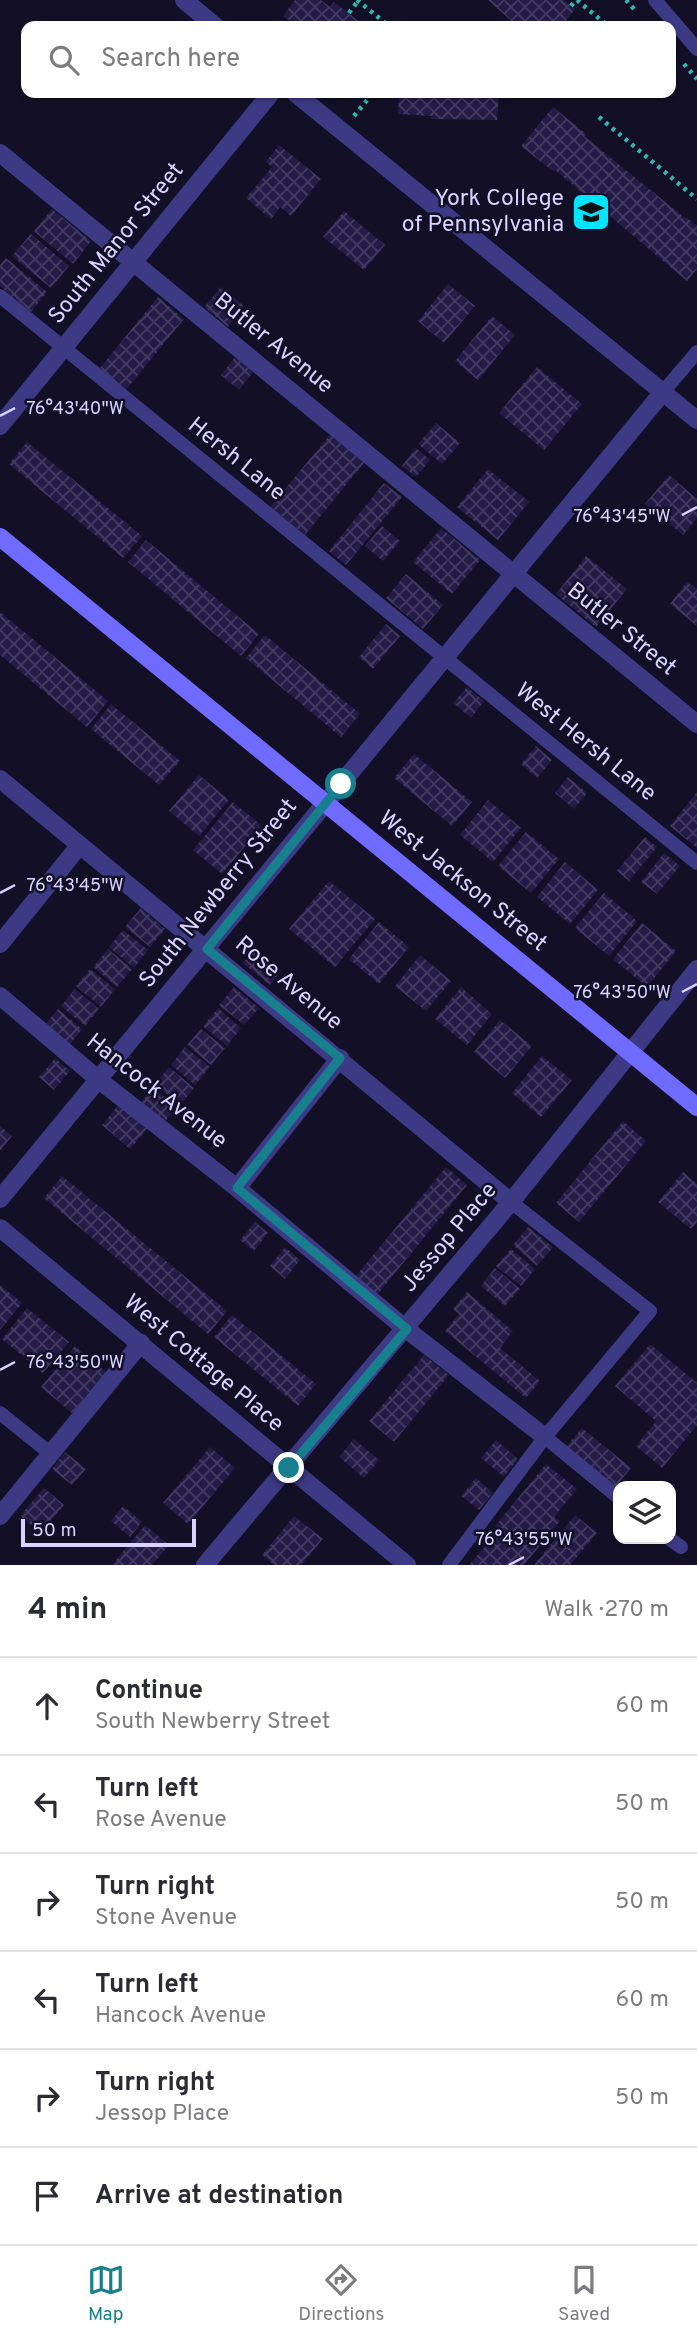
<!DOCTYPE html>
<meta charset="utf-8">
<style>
:root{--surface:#fff;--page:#f7f7f7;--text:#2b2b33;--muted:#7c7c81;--line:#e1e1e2;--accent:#187f8f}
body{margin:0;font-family:Overpass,sans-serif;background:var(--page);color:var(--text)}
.controls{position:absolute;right:21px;bottom:21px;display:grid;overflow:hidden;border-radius:14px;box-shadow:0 2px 5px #0004}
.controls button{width:63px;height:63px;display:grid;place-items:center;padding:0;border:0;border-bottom:2px solid var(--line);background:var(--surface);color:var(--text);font:35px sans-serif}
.scale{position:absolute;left:21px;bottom:18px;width:175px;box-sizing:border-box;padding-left:7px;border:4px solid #d9d4ff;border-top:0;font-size:19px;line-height:24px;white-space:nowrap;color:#d9d4ff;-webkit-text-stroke:5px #130f26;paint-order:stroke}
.stop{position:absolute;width:21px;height:21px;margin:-16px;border:5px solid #187f8f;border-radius:50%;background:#fff}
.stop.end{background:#187f8f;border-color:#fff;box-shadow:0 2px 7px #0008}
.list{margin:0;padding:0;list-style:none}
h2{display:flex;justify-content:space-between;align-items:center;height:91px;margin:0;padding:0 28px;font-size:30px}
h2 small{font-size:23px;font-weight:400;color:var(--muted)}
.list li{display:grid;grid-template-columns:46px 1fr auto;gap:21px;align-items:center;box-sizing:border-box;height:98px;padding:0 28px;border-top:2px solid var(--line)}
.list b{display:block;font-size:26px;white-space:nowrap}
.list p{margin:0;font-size:23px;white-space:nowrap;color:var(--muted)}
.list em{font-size:23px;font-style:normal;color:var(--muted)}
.icon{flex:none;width:38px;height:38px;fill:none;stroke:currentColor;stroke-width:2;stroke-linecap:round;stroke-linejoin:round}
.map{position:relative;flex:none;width:697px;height:1565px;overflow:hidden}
.search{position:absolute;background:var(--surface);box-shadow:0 2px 5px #0004;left:21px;right:21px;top:21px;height:77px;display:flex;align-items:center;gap:18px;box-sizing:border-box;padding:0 24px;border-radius:14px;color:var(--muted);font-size:26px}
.sheet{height:679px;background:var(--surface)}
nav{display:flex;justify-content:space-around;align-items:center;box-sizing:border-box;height:98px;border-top:2px solid var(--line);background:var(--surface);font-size:19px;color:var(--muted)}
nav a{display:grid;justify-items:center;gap:4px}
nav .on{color:var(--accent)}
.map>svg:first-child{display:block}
</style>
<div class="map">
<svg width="697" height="1565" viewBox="0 0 697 1565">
<defs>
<pattern id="building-cross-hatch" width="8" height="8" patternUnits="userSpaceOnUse" patternTransform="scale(1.75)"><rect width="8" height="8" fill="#241b47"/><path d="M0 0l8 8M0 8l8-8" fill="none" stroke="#433b63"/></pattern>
</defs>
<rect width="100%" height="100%" fill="#130f26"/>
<g fill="url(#building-cross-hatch)">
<path d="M295,0h26l9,7 4,-5 31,24h-69l-13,-10z"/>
<path d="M488,0h76l11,9 -13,17h-45z"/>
<path d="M399,93h100l-2,27 -66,-1v-3l-33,-2z"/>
<path d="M553,107l33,27 -2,2 101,82 1,-1 11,9v43l-10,12 -132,-111 -1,2 -33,-26z"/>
<path d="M279,145l42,34 -30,37 -11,-9 -9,12 -25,-21 26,-31 -6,-5z"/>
<path d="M52,209l39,32 -18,23 -39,-33z"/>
<path d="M344,211l41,34 -21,25 -41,-33z"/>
<path d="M31,234l38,32 -18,22 -39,-32z"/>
<path d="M6,258l41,34 -16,20 -31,-26v-21z"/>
<path d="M448,284l27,22 -31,37 -26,-22z"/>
<path d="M221,287l23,19 -16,21 -24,-20z"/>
<path d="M158,297l26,22 -59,72 -26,-22z"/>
<path d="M492,316l23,19 -37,45 -23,-19z"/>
<path d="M235,357l18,15 -14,18 -18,-15z"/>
<path d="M537,367l45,37 -38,46 -45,-37z"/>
<path d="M436,423l24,20 -18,21 -24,-20z"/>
<path d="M330,435l34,28 -59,72 -35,-28z"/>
<path d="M27,442l115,94 -19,22 -114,-94z"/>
<path d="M416,448l14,12 -14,17 -14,-11z"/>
<path d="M488,469l41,33 -31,38 -41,-33z"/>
<path d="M669,475l28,24v19l-14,17 -38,-31z"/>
<path d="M384,483l18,14 -56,68 -17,-14z"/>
<path d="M382,526l18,15 -17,20 -18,-15z"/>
<path d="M441,528l39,32 -28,34 -39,-32z"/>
<path d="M146,540l113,94 -18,22 -113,-94z"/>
<path d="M586,556l41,33 -31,38 -40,-33z"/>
<path d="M406,574l37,31 -20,24 -37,-31z"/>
<path d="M687,582l10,7v37l-27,-22z"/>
<path d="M0,612l108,89 -21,26 -87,-72z"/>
<path d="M386,624l14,12 -27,33 -14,-12z"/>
<path d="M265,635l95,79 -19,23 -95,-79z"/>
<path d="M467,687l17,14 -13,17 -18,-15z"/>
<path d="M111,704l69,57 -21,24 -68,-56z"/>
<path d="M536,746l16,14 -15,18 -16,-14z"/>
<path d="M414,754l58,48 -20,24 -58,-48z"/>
<path d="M199,775l30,25 -30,36 -30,-25z"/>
<path d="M568,777l19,16 -13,16 -19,-16z"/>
<path d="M697,792v56l-27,-22z"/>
<path d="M488,800l33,28 -28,34 -33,-27z"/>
<path d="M233,802l29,24 -40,48 -29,-24z"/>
<path d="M526,832l33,27 -28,34 -33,-27z"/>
<path d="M645,837l12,10 -28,34 -12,-10z"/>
<path d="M664,853l16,13 -23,28 -16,-12z"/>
<path d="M565,862l33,28 -28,34 -33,-27z"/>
<path d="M329,881l46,38 -40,48 -46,-38z"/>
<path d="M604,893l33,28 -28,35 -34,-28z"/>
<path d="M141,908l24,21 -15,18 -25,-20z"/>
<path d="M379,922l30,25 -30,37 -30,-25z"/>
<path d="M642,923l34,28 -29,36 -34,-28z"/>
<path d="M123,930l25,20 -14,18 -25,-21z"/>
<path d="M108,949l24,20 -15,18 -24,-20z"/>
<path d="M255,949l26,22 -11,14 -27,-22z"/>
<path d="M420,955l31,26 -25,30 -31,-25z"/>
<path d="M90,969l25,20 -14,18 -25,-21z"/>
<path d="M234,987l25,21 -15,17 -25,-20z"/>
<path d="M461,987l31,27 -25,31 -32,-26z"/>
<path d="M75,989l24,20 -14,17 -24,-20z"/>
<path d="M218,1008l23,20 -14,18 -24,-20z"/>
<path d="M58,1009l24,20 -14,18 -25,-20z"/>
<path d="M500,1020l32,26 -27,32 -31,-26z"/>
<path d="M201,1029l24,19 -14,17 -24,-20z"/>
<path d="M185,1047l25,20 -15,18 -24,-20z"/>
<path d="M542,1056l30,24 -31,37 -29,-24z"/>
<path d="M55,1058l15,13 -16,19 -15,-13z"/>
<path d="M169,1067l25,21 -14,17 -25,-21z"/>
<path d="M153,1088l24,19 -15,18 -24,-19z"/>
<path d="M119,1104l29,24 -18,21 -28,-24z"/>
<path d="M623,1121l23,20 -67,81 -23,-19z"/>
<path d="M0,1126l12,10 -12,15z"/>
<path d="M446,1167l21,18 -90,110 -22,-18z"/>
<path d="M683,1172l14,12v38l-6,7 -33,-27z"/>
<path d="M62,1176l165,135 -19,23 -164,-136z"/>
<path d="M255,1222l13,11 -14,18 -14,-11z"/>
<path d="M528,1227l25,20 -16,19 -24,-21z"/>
<path d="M285,1247l15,13 -15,19 -15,-13z"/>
<path d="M511,1249l24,20 -14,17 -25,-20z"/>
<path d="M495,1268l25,21 -15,17 -24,-20z"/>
<path d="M0,1285l22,18 -22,27z"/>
<path d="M467,1292l46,39 -13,17 40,33 -14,17 -81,-67 14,-17 -6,-5z"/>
<path d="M27,1308l42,34 -26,31 -41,-34z"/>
<path d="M232,1315l84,69 -18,22 -84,-69z"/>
<path d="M650,1344l47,39v42l-35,43 -26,-22 20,-25 -41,-35z"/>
<path d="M75,1346l31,26 -34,41 -31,-26z"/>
<path d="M424,1355l25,20 -55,67 -25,-21z"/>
<path d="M582,1428l49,40 -18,22 -49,-41z"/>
<path d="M354,1439l25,21 -15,18 -25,-21z"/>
<path d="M496,1440l22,19 -14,18 -23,-19z"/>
<path d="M210,1447l25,21 -47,56 -25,-21z"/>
<path d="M65,1452l21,17 -14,16 -20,-16z"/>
<path d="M546,1464l31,25 -23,28 6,4 -36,44h-55l30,-35 -4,-4z"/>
<path d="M476,1478l17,15 -14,17 -18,-14z"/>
<path d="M44,1488l20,17 -23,28 -21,-17z"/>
<path d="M123,1506l19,16 -12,15 -19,-16z"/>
<path d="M575,1515l22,18 -27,32h-36z"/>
<path d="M294,1516l29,23 -22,26h-27l-12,-10z"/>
<path d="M145,1525l24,20 -17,20h-40z"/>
</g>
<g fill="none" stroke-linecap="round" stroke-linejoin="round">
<g stroke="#2fb8b0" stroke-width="4.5" stroke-dasharray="3.5 5" stroke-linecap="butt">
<path d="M357,0l32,26"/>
<path d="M577,0l31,26"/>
<path d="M626,0l8,9"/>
<path d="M571,6l5,-6"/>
<path d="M349,13l9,-12"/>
<path d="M684,64l13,15"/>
<path d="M354,116l19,-23"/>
<path d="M599,117l98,82"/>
</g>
<g stroke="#3d3a85" stroke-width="14">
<path d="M655,0l42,49"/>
<path d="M0,296l697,567"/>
<path d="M663,392l34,-40"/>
<path d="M0,1413l51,41"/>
<path d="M545,1437l73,60"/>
<path d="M670,1539l11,8"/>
<path d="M449,1565l96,-128 105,-126 -139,-109"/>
</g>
<g stroke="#3d3a85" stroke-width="18">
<path d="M184,0l31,26"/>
<path d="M295,93l402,327"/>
<path d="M0,153l697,571"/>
<path d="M0,426l271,-333"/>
<path d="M0,779l511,423"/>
<path d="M0,944l79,-98"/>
<path d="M0,996l99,84 138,108 169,141 139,108"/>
<path d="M237,1188l103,-130"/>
<path d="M0,1199l663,-807"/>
<path d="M0,1228l407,337"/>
<path d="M0,1516l141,-173"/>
<path d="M205,1565l306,-363 186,-233"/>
</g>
<path stroke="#6f6bff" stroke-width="18" d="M0,537l697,570"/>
</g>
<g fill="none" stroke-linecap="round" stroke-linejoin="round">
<path stroke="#187f8f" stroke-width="9" d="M289,1468l118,-139 -170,-141 103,-130 -133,-109 134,-165"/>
</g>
<path fill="none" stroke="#d9d4ff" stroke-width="2.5" d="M0,416l15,-8M682,515l15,-8M0,893l15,-8M682,992l15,-8M0,1370l15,-8M509,1565l15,-8"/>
<defs>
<g id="university-square" transform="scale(2.0125)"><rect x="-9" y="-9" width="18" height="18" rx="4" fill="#00e5ff" stroke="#130f26"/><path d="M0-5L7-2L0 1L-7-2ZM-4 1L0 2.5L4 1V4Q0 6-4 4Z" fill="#111"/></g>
</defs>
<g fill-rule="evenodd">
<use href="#university-square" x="591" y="212"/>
</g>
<g text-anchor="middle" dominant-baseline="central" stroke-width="5" stroke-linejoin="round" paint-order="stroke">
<g font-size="23" fill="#d9d4ff" stroke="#130f26" text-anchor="end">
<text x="564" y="199">York College<tspan x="564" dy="26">of Pennsylvania</tspan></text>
</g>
<g font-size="23" fill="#d9d4ff" stroke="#130f26">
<text transform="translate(117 244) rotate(-51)">South Manor Street</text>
<text transform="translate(273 344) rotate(39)">Butler Avenue</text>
<text transform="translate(236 460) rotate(39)">Hersh Lane</text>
<text transform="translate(621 630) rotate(39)">Butler Street</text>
<text transform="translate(585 743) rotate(39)">West Hersh Lane</text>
<text transform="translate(462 882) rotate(39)">West Jackson Street</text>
<text transform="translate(219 894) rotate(-51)">South Newberry Street</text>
<text transform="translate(288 984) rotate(40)">Rose Avenue</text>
<text transform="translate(156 1092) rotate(38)">Hancock Avenue</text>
<text transform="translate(450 1238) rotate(-50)">Jessop Place</text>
<text transform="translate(203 1364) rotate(40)">West Cottage Place</text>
</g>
</g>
<g font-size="18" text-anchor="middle" fill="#d9d4ff" stroke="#130f26" stroke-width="5" stroke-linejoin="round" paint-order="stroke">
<text x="75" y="414">76°43'40"W</text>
<text x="622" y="522">76°43'45"W</text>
<text x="75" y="891">76°43'45"W</text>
<text x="622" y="998">76°43'50"W</text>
<text x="75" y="1368">76°43'50"W</text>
<text x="524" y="1545">76°43'55"W</text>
</g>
</svg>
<div class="controls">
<button><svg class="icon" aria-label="layers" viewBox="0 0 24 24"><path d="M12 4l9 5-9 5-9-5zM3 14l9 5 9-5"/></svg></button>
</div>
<div class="scale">50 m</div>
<div class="stop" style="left:341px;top:784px"></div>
<div class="stop end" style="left:289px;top:1468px"></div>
<div class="search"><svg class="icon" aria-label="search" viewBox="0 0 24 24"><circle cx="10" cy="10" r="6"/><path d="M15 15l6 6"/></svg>Search here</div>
</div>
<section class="sheet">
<h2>4 min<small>Walk · 270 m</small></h2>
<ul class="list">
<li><svg class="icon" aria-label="ahead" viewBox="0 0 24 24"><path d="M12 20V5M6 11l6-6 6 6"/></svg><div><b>Continue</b><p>South Newberry Street</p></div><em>60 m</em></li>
<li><svg class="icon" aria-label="left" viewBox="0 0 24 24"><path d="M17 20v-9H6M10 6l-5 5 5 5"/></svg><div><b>Turn left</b><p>Rose Avenue</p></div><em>50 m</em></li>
<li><svg class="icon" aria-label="right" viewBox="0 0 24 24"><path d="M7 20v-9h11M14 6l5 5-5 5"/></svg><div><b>Turn right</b><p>Stone Avenue</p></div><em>50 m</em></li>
<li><svg class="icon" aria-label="left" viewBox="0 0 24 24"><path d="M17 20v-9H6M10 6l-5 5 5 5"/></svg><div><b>Turn left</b><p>Hancock Avenue</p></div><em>60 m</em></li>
<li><svg class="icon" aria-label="right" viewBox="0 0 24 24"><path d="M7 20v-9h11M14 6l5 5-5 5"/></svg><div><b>Turn right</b><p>Jessop Place</p></div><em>50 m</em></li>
<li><svg class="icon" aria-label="arrive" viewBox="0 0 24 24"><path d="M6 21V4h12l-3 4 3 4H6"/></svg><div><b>Arrive at destination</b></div></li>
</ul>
</section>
<nav>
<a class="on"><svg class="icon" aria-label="map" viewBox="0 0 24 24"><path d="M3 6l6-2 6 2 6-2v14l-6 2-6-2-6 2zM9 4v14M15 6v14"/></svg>Map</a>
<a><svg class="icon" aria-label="directions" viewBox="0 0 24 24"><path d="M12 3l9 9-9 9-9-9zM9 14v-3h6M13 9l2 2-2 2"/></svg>Directions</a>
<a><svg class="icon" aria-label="saved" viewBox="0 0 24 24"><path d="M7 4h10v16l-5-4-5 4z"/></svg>Saved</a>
</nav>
